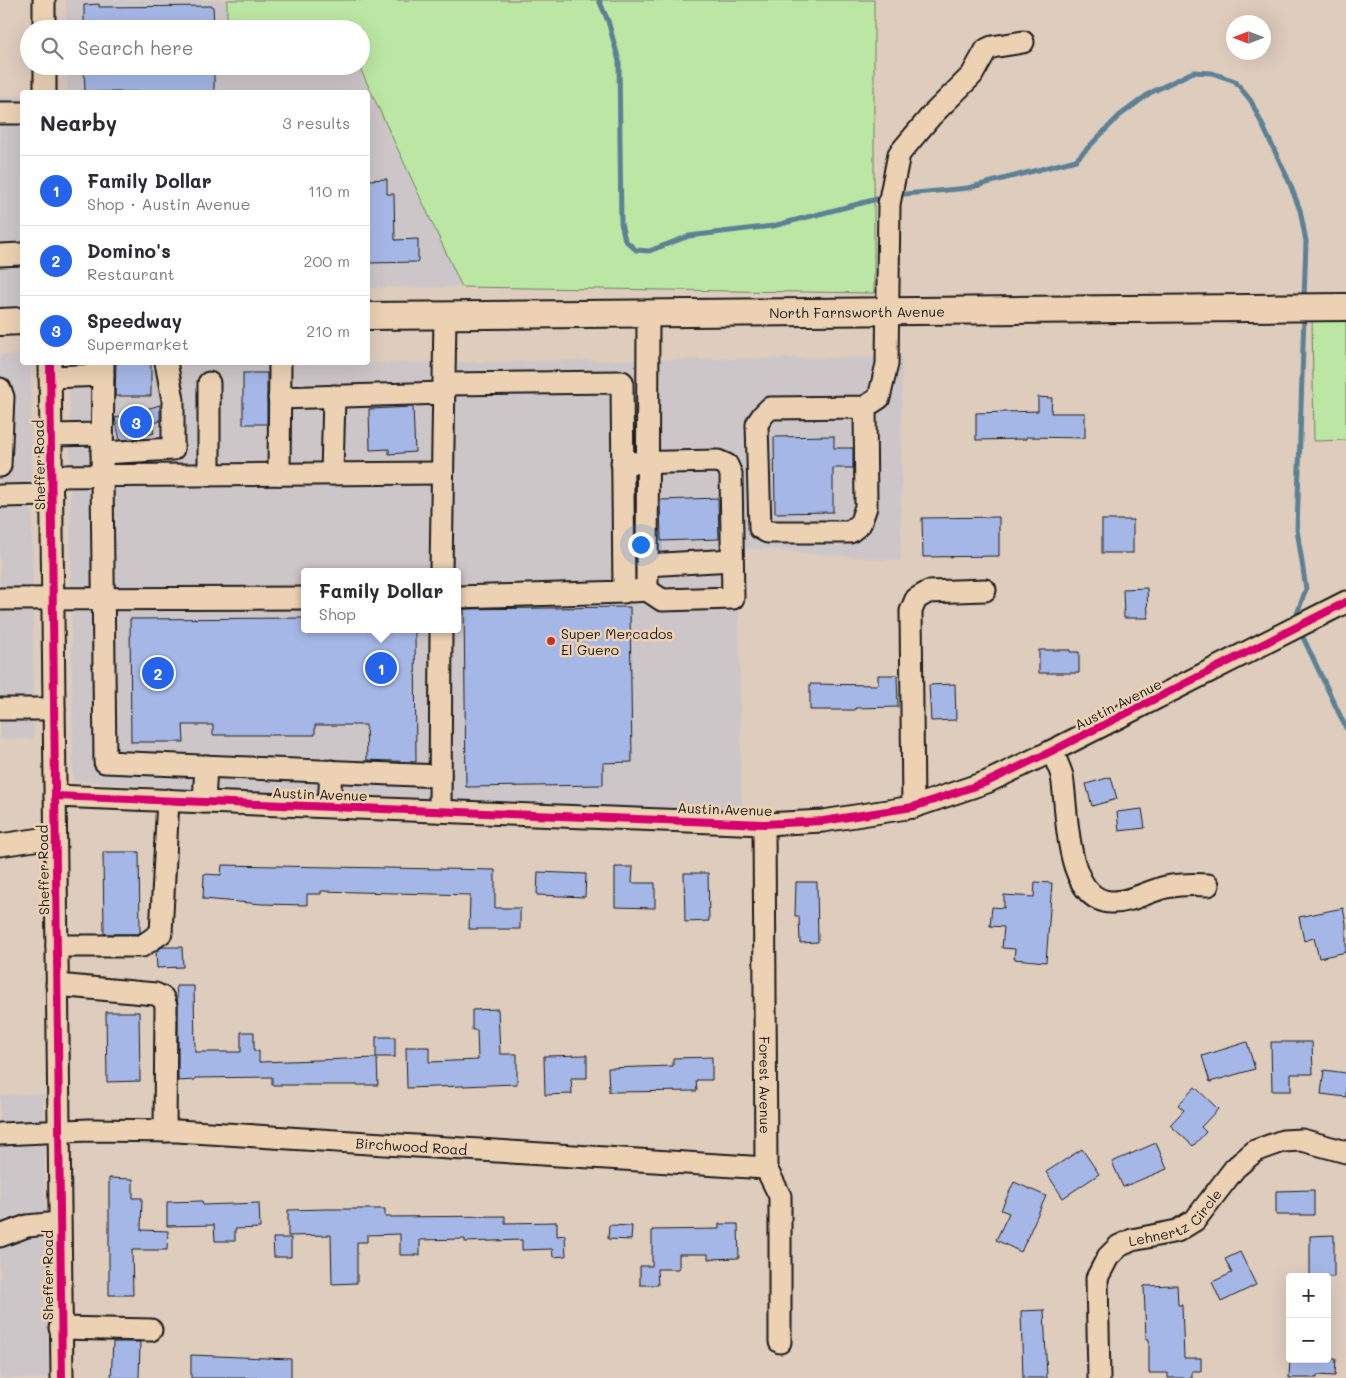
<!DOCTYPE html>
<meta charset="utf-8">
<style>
:root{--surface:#fff;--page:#f7f7f7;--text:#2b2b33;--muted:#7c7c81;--line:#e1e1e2;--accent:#2563eb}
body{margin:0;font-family:Mali,sans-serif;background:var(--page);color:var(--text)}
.controls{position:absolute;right:15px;bottom:15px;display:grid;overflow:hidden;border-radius:5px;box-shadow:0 5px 20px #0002}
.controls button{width:45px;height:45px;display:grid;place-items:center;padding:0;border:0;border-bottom:1px solid var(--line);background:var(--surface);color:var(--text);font:25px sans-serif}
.compass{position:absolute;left:1226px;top:15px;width:45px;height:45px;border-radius:50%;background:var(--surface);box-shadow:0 5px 20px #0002;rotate:270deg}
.you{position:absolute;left:640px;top:544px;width:18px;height:18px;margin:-12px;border:4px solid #fff;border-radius:50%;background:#1a73e8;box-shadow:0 0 0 8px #1a73e833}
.badge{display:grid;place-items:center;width:32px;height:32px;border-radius:50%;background:var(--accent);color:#fff;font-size:16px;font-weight:700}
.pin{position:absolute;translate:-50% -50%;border:2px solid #fff;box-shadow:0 1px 5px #0006}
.popup{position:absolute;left:301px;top:568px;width:160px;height:65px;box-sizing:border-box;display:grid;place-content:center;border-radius:5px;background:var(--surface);filter:drop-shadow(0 1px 4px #0005);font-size:16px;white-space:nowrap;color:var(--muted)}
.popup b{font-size:19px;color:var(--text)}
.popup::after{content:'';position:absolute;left:50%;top:100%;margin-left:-10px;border:10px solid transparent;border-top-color:var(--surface)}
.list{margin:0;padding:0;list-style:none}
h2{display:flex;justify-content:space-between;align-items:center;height:65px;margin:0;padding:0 20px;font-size:21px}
h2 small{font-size:16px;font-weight:400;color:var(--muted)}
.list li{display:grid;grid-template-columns:32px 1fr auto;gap:15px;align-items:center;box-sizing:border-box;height:70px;padding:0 20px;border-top:1px solid var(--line)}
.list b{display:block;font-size:19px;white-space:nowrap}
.list p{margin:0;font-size:16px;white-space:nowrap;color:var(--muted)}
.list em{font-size:16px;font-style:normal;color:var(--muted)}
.icon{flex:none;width:28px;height:28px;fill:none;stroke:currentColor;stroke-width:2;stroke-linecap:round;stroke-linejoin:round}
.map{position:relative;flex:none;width:1346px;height:1378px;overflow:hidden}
.search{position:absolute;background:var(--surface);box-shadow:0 5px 20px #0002;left:20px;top:20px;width:350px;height:55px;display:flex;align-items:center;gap:12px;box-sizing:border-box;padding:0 18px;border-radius:28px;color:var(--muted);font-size:19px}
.panel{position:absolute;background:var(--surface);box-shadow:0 5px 20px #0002;left:20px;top:90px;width:350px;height:275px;border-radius:5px}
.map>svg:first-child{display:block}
</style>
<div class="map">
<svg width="1346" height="1378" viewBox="0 0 1346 1378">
<rect width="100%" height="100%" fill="#deccbd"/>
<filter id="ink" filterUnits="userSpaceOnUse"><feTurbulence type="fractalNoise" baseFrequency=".02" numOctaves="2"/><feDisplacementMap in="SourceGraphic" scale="10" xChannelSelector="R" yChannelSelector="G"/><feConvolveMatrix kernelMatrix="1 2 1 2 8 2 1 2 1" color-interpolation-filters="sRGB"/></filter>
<g filter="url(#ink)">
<g fill="#cdc6c9" fill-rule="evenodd">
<path d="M66,0h161v29h-160z"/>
<path d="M67,66h292l103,221 -94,1v-196h-301z"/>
<rect x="0" y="97" width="22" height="209"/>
<path d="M22,354v8l9,1 3,376h-34v-384z"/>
<path d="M902,357l-1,204 -163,-14 4,276 -669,-42 -4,-418 224,1zM305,572h152v57h-152z"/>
<path d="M43,1094l6,284h-49v-283z"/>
</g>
<g fill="#bce6a3" stroke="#6c8160">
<path d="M227,0h647v293l-412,-6 -103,-221h2v-37h-134z"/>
<path d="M1312,320h34v120l-32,1z"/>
</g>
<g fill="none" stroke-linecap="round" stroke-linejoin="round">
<g stroke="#5b8195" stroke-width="5">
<path d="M599,0l9,21 11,40 2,162 4,17 11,10 13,1 40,-15 84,-10 112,-29"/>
<path d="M895,195l73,-7 108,-28 43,-44 31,-23 43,-21 19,1 23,8 16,20 37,78 12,31 6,31 -2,59"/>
<path d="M1298,620l-1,-6 9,-25 -9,-60 7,-213"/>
<path d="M1300,631l46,97"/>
</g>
</g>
<g fill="#a5b7e6" stroke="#1c1c1c">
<path d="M99,4v3l114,-1 1,23h-130v-24z"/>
<path d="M84,66h130v26h-129z"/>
<path d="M387,179v15h7l1,46 23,-1v23l-50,1v-83z"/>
<path d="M116,362h35v34h-36z"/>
<rect x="243" y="373" width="24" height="51"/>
<path d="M1038,397l14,1 -1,15h34v25l-59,-1v2l-50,1v-27l62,-2z"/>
<path d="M160,405v16l-9,3 3,9 -21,6 -13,1 -5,-22z"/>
<path d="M413,407l2,45 -26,2v-5l-19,1 -1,-41z"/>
<path d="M834,436v12h19v20h-20v44l-58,1 -1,-76z"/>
<path d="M718,498l1,41 -58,2 -1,-41z"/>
<path d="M999,517v39l-76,1 -1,-39z"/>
<rect x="1102" y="520" width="31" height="33"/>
<path d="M1147,588l1,30h-24l-1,-29z"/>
<path d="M630,607l2,155 -29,1v22l-137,2 -2,-178z"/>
<path d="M305,618v11h110l1,133 -49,-2 -1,-35h-51v10h-102v-10h-30l1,17h-53l-1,-123z"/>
<path d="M1039,650h31v2h9v21h-40z"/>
<path d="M878,675h19l1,32 -43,1v2h-45v-26l68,1z"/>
<path d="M955,684l1,36 -25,1 -2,-36z"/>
<path d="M1111,777l6,22 -25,7 -6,-22z"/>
<path d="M1142,809l3,19 -26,3 -2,-19z"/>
<path d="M103,852h36l1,80 -2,2h-34z"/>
<path d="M222,865l273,5v38h25v21h-51l1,-34 -149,-4v3h-14v11l-45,-1 -59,-5 1,-25 17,1z"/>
<path d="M615,867h18l-1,16h23v25l-40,-1z"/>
<path d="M538,872l48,2 -1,23 -48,-2z"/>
<path d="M684,873h24l1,48 -24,1z"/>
<path d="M796,882h21l1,60 -18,1 -1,-27h-4z"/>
<path d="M1035,882l17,1 -6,79 -32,-3 1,-10 -13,-1 2,-21 -14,-1 2,-19 12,1v-13l30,2z"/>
<path d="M1343,908l3,15v29l-27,6 -5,-20 -10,3 -5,-24z"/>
<path d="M162,947h20l1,20 -26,1 -1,-16z"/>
<path d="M176,986h18l1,66h46v-20h13v19h5v11l118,-4 1,27h-106v-8l-77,1v2l-17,1v-75z"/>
<path d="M498,1009l2,45h17v30l-110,4 -1,-41h23v15l49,-2 -1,-30h-5v-20z"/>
<path d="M106,1012h33l1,69 -33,1z"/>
<rect x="376" y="1037" width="19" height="20"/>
<path d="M1247,1042l8,27 -45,13 -8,-26z"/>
<path d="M1271,1042h41l1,32h-22v17h-19z"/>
<path d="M587,1055v23h-16l1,16 -27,1 -1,-39z"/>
<path d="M712,1057v23h-16l1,11 -88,1 -1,-24 65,-2v-8z"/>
<path d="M1324,1070l22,3v24l-25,-3z"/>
<path d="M1195,1087l23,22 -17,18 5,5 -13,14 -23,-21 14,-15 -6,-5z"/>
<path d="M1156,1143l11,26 -44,18 -11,-25z"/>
<path d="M1082,1149l17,25 -36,24 -17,-26z"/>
<path d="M109,1178l24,1v19h9l-1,32 27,1 -1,19h-35l1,45h-24z"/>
<path d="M1014,1182l32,14 -25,56 -25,-12 13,-27 -8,-3z"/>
<path d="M1314,1190v25h-38v-24z"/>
<path d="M202,1201l1,4 56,-2 1,25 -25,1v12h-20l-1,-16 -47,1v-24z"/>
<path d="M326,1209h59v8l120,-1v7l52,-1v14l8,-1 1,21 -13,1 -1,-8 -30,1v-10l-57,2v-3l-45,1v15h-20v-21l-33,1v7h-10v41l-25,1 -1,-49 -43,1v-26z"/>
<path d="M719,1224h19l1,34 -31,1v-5h-29v15h-22l1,16h-18v-19h12v-36l67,-1z"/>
<path d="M609,1225l23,1 -1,14 -23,-1z"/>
<path d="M1334,1235v42h-24v-41z"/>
<path d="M273,1238h18v19h-17z"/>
<path d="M1240,1252l16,33 -35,17 -9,-20 20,-9 -7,-14z"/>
<path d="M1177,1285l1,20h4l2,53h17v13h-9v7h-24v-5h-19v-34h-3l-2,-53z"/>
<path d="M1044,1310l3,68h-24l-2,-67z"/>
<path d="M113,1342h27l-1,36h-28z"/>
<path d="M191,1355l100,4v19h-100z"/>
<path d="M1290,1359h46l-1,17 -18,-1v3h-28z"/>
</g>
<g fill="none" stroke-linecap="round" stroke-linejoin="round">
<g stroke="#1c1c1c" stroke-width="25">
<g id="minor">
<path d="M44,0v29"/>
<path d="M45,66v26"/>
<path d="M0,113h22"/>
<path d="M0,255l22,-1"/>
<path d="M50,362l12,1016"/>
<path d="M103,362l-1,114 3,286 335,14"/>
<path d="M50,377l53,-2"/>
<path d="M444,384l178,-2 2,210 -167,5"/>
<path d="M0,389l3,8 -3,69"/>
<path d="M279,398l165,-5"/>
<path d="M865,407l1,100 -6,17 -10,8h-83l-7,-4 -3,-104 6,-9 7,-7 95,-1 14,-9 8,-34 2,-160 10,-50 32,-38 41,-41 14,-25 6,-3 31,-5"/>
<path d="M51,435l51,-1"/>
<path d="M102,453l71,-4v-49l-7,-38"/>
<path d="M622,463l96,-2 9,4 4,9 2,124 -71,2 -15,-10"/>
<path d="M279,474l1,-112"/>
<path d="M332,474l2,-78"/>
<path d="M209,475v-92"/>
<path d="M51,476l391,-3"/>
<path d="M0,496l52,-1"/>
<path d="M647,565l85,-5"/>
<path d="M441,572l4,-257"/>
<path d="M632,591l15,-1 1,-276"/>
<path d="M0,599l305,-1"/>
<path d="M0,709h54"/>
<path d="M1052,751c3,8 8,17 10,25 6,34 2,124 49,126 19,1 37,-11 55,-15 15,-3 28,-3 42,-2"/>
<path d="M55,796l709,28 59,-3 90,-14 74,-25 65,-31 294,-149"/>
<path d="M204,802l2,-36"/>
<path d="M329,806l2,-35"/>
<path d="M913,807l-2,-196 5,-12 12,-7 57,-2"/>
<path d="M440,811l1,-182"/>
<path id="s1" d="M764,824l2,344 14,28v146"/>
<path d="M0,845l55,-8"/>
<path d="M57,946h85l19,-13 7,-133"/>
<path d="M57,985l98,9 8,4 3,8 -1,125"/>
<path id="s2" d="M0,1134l89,-4 88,1 589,37"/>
<path d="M0,1236l27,-10 32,-3"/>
<path d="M60,1328l91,2"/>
<path id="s3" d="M1099,1378l-2,-100 11,-21 11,-11 13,-6 45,-9 18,-11 40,-52 20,-17 28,-10 19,-1 44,12"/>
</g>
</g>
<g stroke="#1c1c1c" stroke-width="30">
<g id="major">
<path id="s4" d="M368,316l978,-9"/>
<path d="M0,322l22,-1"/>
</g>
</g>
<use href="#minor" stroke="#ecd1b3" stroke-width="21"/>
<use href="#major" stroke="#ecd1b3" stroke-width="26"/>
<g stroke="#ecd1b3" stroke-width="11">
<g id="cycleway">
<path d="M50,362l12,1016"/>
<path d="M55,796l709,28 59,-3 90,-14 74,-25 65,-31 294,-149"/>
</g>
</g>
<use href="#cycleway" stroke="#d6006c" stroke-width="8"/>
</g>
</g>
<circle fill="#c8321e" stroke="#ecd1b3" stroke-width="2" cx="551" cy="641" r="5"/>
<g text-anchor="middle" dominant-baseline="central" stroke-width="5" stroke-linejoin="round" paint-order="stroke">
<g font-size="14" fill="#1c1c1c" stroke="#ecd1b3">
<text stroke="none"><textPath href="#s4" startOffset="489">North Farnsworth Avenue</textPath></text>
<text transform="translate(39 465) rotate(-91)">Sheffer Road</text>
<text transform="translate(1118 704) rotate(-27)">Austin Avenue</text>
<text transform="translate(320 794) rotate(2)">Austin Avenue</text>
<text transform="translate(725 809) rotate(2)">Austin Avenue</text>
<text transform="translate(43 870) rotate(-91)">Sheffer Road</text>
<text stroke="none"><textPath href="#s1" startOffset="261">Forest Avenue</textPath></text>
<text stroke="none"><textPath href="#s2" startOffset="412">Birchwood Road</textPath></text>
<text stroke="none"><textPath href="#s3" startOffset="204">Lehnertz Circle</textPath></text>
<text transform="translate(47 1275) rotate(-90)">Sheffer Road</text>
</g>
<g font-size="14" fill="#1c1c1c" stroke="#ecd1b3" text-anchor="start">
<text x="561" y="633">Super Mercados<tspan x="561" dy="16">El Guero</tspan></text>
</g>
</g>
</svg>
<div class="controls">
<button>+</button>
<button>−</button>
</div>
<svg class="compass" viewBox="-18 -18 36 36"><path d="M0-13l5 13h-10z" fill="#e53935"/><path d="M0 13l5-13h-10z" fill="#7c7c81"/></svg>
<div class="you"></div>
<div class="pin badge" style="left:381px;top:668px">1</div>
<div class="popup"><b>Family Dollar</b>Shop</div>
<div class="pin badge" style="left:158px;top:673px">2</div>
<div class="pin badge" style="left:136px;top:422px">3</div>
<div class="search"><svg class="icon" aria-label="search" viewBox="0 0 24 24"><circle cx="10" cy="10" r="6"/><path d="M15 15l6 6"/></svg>Search here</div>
<section class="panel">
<h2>Nearby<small>3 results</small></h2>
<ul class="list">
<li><span class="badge">1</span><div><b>Family Dollar</b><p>Shop · Austin Avenue</p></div><em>110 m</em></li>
<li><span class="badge">2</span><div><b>Domino's</b><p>Restaurant</p></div><em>200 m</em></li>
<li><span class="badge">3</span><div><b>Speedway</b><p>Supermarket</p></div><em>210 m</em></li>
</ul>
</section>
</div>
